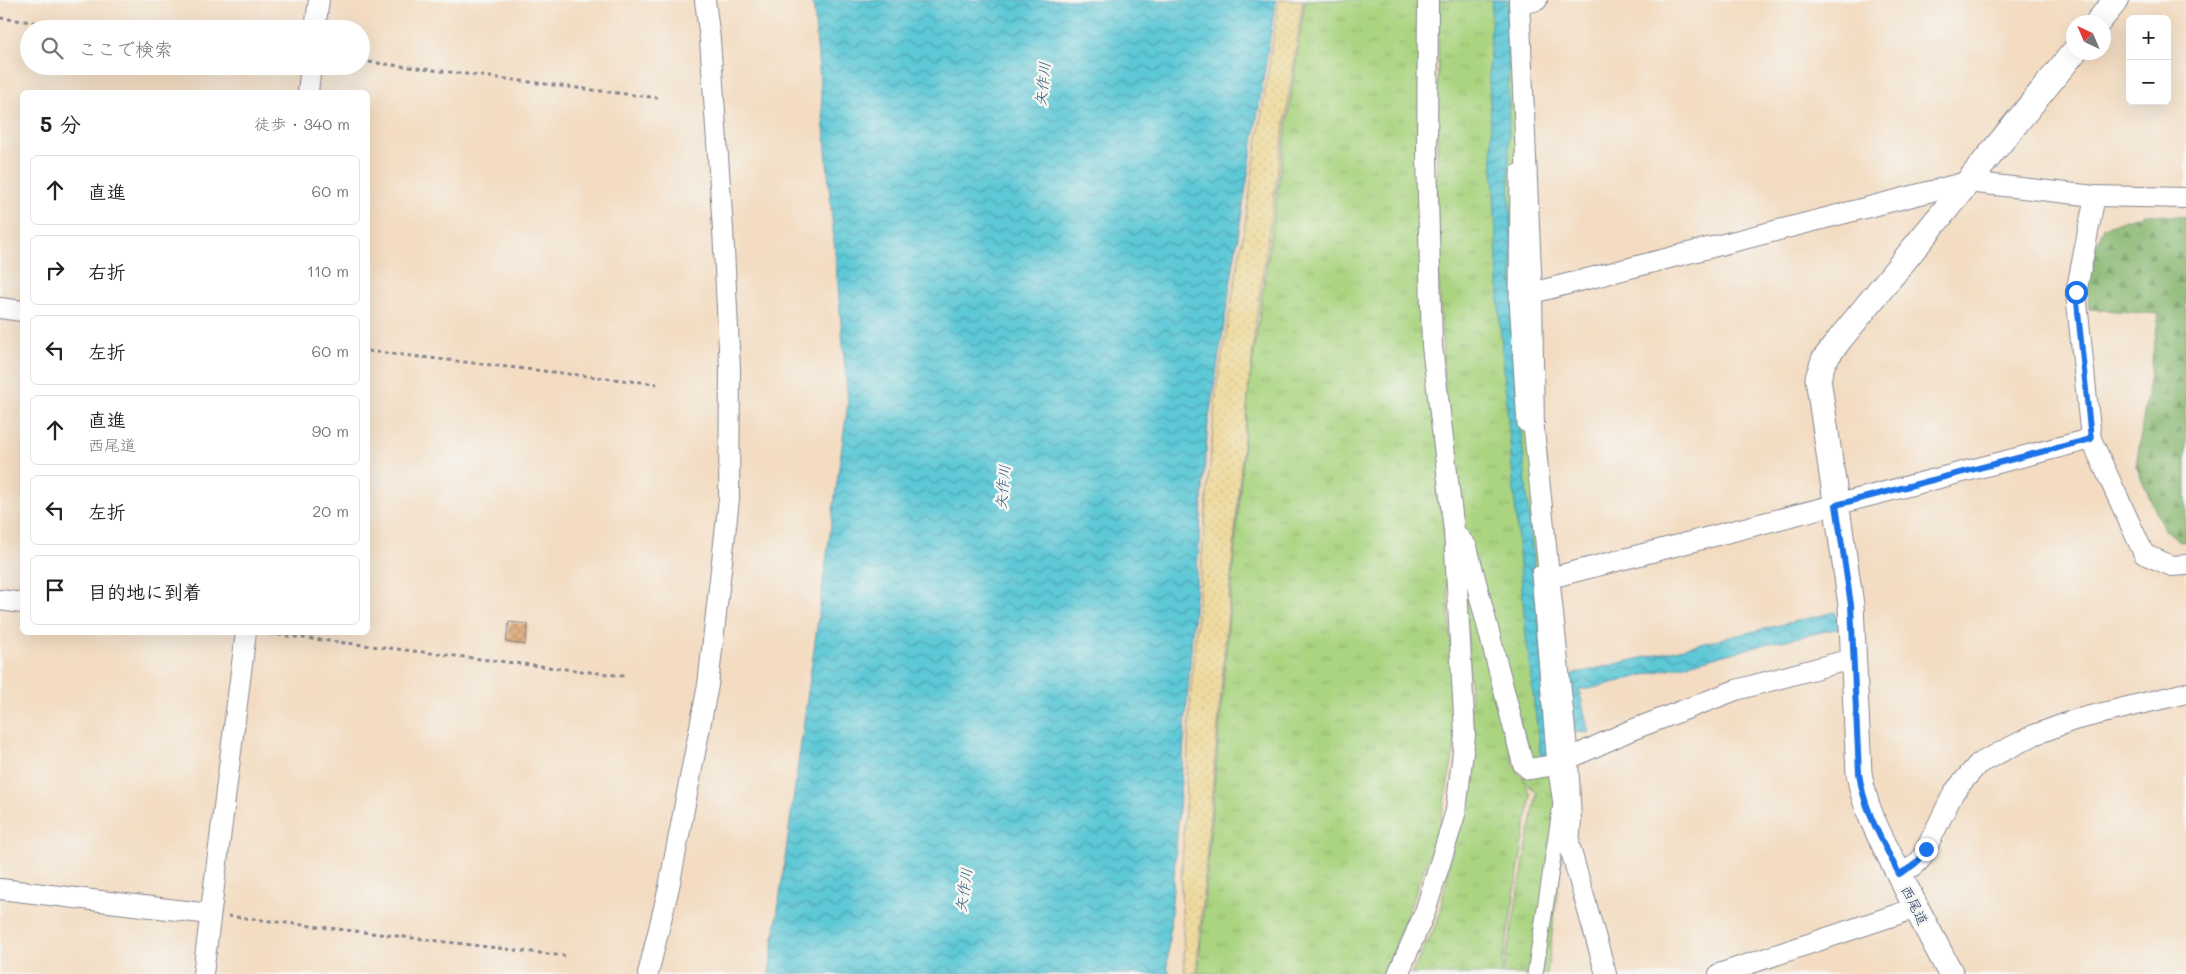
<!DOCTYPE html>
<html lang="ja">
<meta charset="utf-8">
<style>
:root{--surface:#fff;--page:#f6f6f6;--text:#222;--muted:#767676;--line:#e0e0e0}
body{margin:0;font-family:Mali,"Klee One",sans-serif;background:var(--page);color:var(--text)}
.controls{position:absolute;right:15px;top:15px;display:grid;overflow:hidden;border-radius:8px;box-shadow:0 5px 20px #0002}
.controls button{width:45px;height:45px;display:grid;place-items:center;padding:0;border:0;border-bottom:1px solid var(--line);background:var(--surface);color:var(--text);font:25px sans-serif}
.compass{position:absolute;left:2066px;top:15px;width:45px;height:45px;border-radius:50%;background:var(--surface);box-shadow:0 5px 20px #0002;rotate:316deg}
.stop{position:absolute;width:15px;height:15px;margin:-11px;border:4px solid #1a73e8;border-radius:50%;background:#fff}
.stop.end{background:#1a73e8;border-color:#fff;box-shadow:0 1px 5px #0008}
.list{margin:0;padding:0;list-style:none}
h2{display:flex;justify-content:space-between;align-items:center;height:65px;margin:0;padding:0 20px;font-size:21px}
h2 small{font-size:16px;font-weight:400;color:var(--muted)}
.list li{display:grid;grid-template-columns:32px 1fr auto;gap:15px;align-items:center;box-sizing:border-box;height:70px;margin:0 10px 10px;padding:0 10px;border:1px solid var(--line);border-radius:8px}
.list b{display:block;font-size:19px;white-space:nowrap}
.list p{margin:0;font-size:16px;white-space:nowrap;color:var(--muted)}
.list em{font-size:16px;font-style:normal;color:var(--muted)}
.icon{flex:none;width:28px;height:28px;fill:none;stroke:currentColor;stroke-width:2;stroke-linecap:round;stroke-linejoin:round}
.map{position:relative;flex:none;width:2186px;height:974px;overflow:hidden}
.search{position:absolute;background:var(--surface);box-shadow:0 5px 20px #0002;left:20px;top:20px;width:350px;height:55px;display:flex;align-items:center;gap:12px;box-sizing:border-box;padding:0 18px;border-radius:28px;color:var(--muted);font-size:19px}
.panel{position:absolute;background:var(--surface);box-shadow:0 5px 20px #0002;left:20px;top:90px;width:350px;height:545px;border-radius:8px}
.map>svg:first-child{display:block}
</style>
<div class="map">
<svg width="2186" height="974" viewBox="0 0 2186 974">
<defs>
<pattern id="forest-firs" width="22" height="20" patternUnits="userSpaceOnUse" patternTransform="scale(1.25)"><rect width="22" height="20" fill="#87b66e"/><path d="M5 1l3.5 6h-7zM16 11l3.5 6h-7z" fill="#6e945e"/></pattern>
<pattern id="sand-dots" width="8" height="8" patternUnits="userSpaceOnUse" patternTransform="scale(1.25)"><rect width="8" height="8" fill="#eeda9e"/><path d="M2 2h.1M6 6h.1" fill="none" stroke="#ccbb8a" stroke-width="1.8" stroke-linecap="round"/></pattern>
<pattern id="park-tufts" width="24" height="20" patternUnits="userSpaceOnUse" patternTransform="scale(1.25)"><rect width="24" height="20" fill="#aad480"/><path d="M3 7l-1-3M5 7V3M7 7l1-3M15 17l-1-3M17 17v-4M19 17l1-3" fill="none" stroke="#92b671"/></pattern>
<pattern id="water-waves" width="16" height="10" patternUnits="userSpaceOnUse" patternTransform="scale(1.25)"><rect width="16" height="10" fill="#5dc8d6"/><path d="M0 5q4-4 8 0t8 0" fill="none" stroke="#4ca3b1"/></pattern>
<pattern id="building-cross-hatch" width="8" height="8" patternUnits="userSpaceOnUse" patternTransform="scale(1.25)"><rect width="8" height="8" fill="#db9c60"/><path d="M0 0l8 8M0 8l8-8" fill="none" stroke="#b18052"/></pattern>
</defs>
<rect width="100%" height="100%" fill="#f6f6f2"/>
<filter id="ink" filterUnits="userSpaceOnUse"><feTurbulence type="fractalNoise" baseFrequency=".02" numOctaves="2"/><feDisplacementMap in="SourceGraphic" scale="10" xChannelSelector="R" yChannelSelector="G"/><feConvolveMatrix kernelMatrix="1 2 1 2 8 2 1 2 1" color-interpolation-filters="sRGB"/></filter>
<filter id="wash" filterUnits="userSpaceOnUse"><feTurbulence type="fractalNoise" baseFrequency=".0096" numOctaves="4" result="noise"/><feDisplacementMap in="SourceGraphic" scale="20" xChannelSelector="R" yChannelSelector="G"/><feGaussianBlur stdDeviation="1.12" result="paint"/><feColorMatrix in="noise" values="0 0 0 0 0 0 0 0 0 0 0 0 0 0 0 0 0 1.4 0 .05"/><feComposite in="paint" operator="in"/></filter>
<g filter="url(#wash)">
<rect width="100%" height="100%" fill="#f3dcc1"/>
<path fill="url(#forest-firs)" stroke="#517266" d="M2145,214l41,3v325l-6,-1 -17,-13 -27,-62 23,-152 -70,-5 -3,-38 18,-44z"/>
<path fill="url(#sand-dots)" stroke="#84847e" d="M1279,0h24l-47,320 -17,166 -43,488h-11l-4,-85 10,-202 25,-296 27,-155z"/>
<g fill="url(#park-tufts)" stroke="#62826f">
<path d="M1305,0h119l20,535 13,200 -18,94 -54,145h-187l51,-588z"/>
<path d="M1439,0h78l46,755 -31,7 -74,-239 -14,-142 -8,-156z"/>
<path d="M1464,558l49,205 8,14 42,-3 5,30 -21,170h-44l34,-181 -14,-14 8,16 -30,179h-90l27,-53 35,-173z"/>
</g>
<g fill="url(#water-waves)" stroke="#3c7c9a">
<path d="M813,0h463l-68,424 -41,543 3,7h-401l79,-571z"/>
<path d="M1492,0h16l1,174 8,215 35,370h-11l-15,-123 -26,-312 -11,-243z"/>
<path d="M1835,612l5,16 -73,16 -178,45h-10l10,44 -17,-1 -7,-56z"/>
</g>
<g id="blocks">
<path fill="url(#building-cross-hatch)" d="M509,622l19,2 -3,21 -19,-3z"/>
</g>
</g>
<g filter="url(#ink)">
<use href="#blocks" fill-opacity="0" stroke="#878690" stroke-width="1"/>
<g fill="none" stroke-linecap="round" stroke-linejoin="round">
<g stroke="#878690" stroke-width="17">
<g id="pedestrian">
<path d="M1518,172l-1,128 8,124"/>
<path d="M1535,974l26,-170 -6,-39 -16,-191"/>
</g>
</g>
<g stroke="#878690" stroke-width="22">
<g id="minor">
<path d="M1519,0l13,293 2,137 34,329 3,62 -2,23 37,130"/>
<path d="M1519,5l18,-5"/>
<path d="M315,29l4,-29"/>
<path d="M308,92l3,-26"/>
<path d="M2095,196l-19,97 15,146 53,115 28,12 14,-1"/>
<path d="M1532,293l435,-111 128,14 91,2"/>
<path d="M0,308l22,3"/>
<path d="M1456,534l11,13 56,217 6,5 26,-4 74,-34 107,-41 119,-32"/>
<path d="M1550,578l541,-139"/>
<path d="M0,600l22,3"/>
<path d="M1899,873l15,-7 7,-7 33,-67 24,-28 56,-29 40,-15 112,-27"/>
<path d="M0,889l210,25"/>
<path d="M203,974l43,-342"/>
<path d="M648,974l21,-87 39,-202 21,-186 1,-130 -7,-140 -13,-189 -5,-40"/>
<path d="M1398,974l27,-62 31,-101 9,-76 -11,-204 -22,-185 -5,-188 1,-158"/>
<path d="M1719,974l197,-66"/>
</g>
</g>
<g stroke="#878690" stroke-width="27">
<g id="tertiary">
<path d="M2098,22l18,-22"/>
<path d="M1951,974c-18,-34 -36,-68 -53,-102 -17,-34 -33,-60 -39,-99l-8,-168 -33,-227 6,-18 16,-21 234,-287"/>
</g>
</g>
<g stroke="#878690" stroke-width="3" stroke-dasharray="4 4" stroke-linecap="butt">
<path d="M0,18l88,11"/>
<path d="M361,61l297,37"/>
<path d="M368,351l289,33"/>
<path d="M262,633l362,43"/>
<path d="M228,916l337,40"/>
</g>
<use href="#pedestrian" stroke="#fff" stroke-width="15"/>
<use href="#minor" stroke="#fff" stroke-width="20"/>
<use href="#tertiary" stroke="#fff" stroke-width="25"/>
</g>
</g>
<g fill="none" stroke-linecap="round" stroke-linejoin="round" filter="url(#ink)">
<path stroke="#1a73e8" stroke-width="6" d="M1926,849c-6,13 -14,18 -27,25 -17,-34 -35,-63 -40,-101l-8,-168 -15,-100 255,-66 -15,-147"/>
</g>
<g text-anchor="middle" dominant-baseline="central" stroke-width="5" stroke-linejoin="round" paint-order="stroke">
<g font-size="14" fill="#1b2f5e" stroke="#f6f6f2">
<text transform="translate(1915 905) rotate(63)">西尾道</text>
</g>
<g font-size="15" font-style="italic" fill="#2c557c" stroke="#f6f6f2">
<text transform="translate(1042 84) rotate(-84)">矢作川</text>
<text transform="translate(1002 487) rotate(-85)">矢作川</text>
<text transform="translate(963 890) rotate(-82)">矢作川</text>
</g>
</g>
</svg>
<div class="controls">
<button>+</button>
<button>−</button>
</div>
<svg class="compass" viewBox="-18 -18 36 36"><path d="M0-13l5 13h-10z" fill="#e53935"/><path d="M0 13l5-13h-10z" fill="#767676"/></svg>
<div class="stop" style="left:2076px;top:292px"></div>
<div class="stop end" style="left:1926px;top:849px"></div>
<div class="search"><svg class="icon" aria-label="search" viewBox="0 0 24 24"><circle cx="10" cy="10" r="6"/><path d="M15 15l6 6"/></svg>ここで検索</div>
<section class="panel">
<h2>5 分<small>徒歩 · 340 m</small></h2>
<ul class="list">
<li><svg class="icon" aria-label="ahead" viewBox="0 0 24 24"><path d="M12 20V5M6 11l6-6 6 6"/></svg><div><b>直進</b></div><em>60 m</em></li>
<li><svg class="icon" aria-label="right" viewBox="0 0 24 24"><path d="M7 20v-9h11M14 6l5 5-5 5"/></svg><div><b>右折</b></div><em>110 m</em></li>
<li><svg class="icon" aria-label="left" viewBox="0 0 24 24"><path d="M17 20v-9H6M10 6l-5 5 5 5"/></svg><div><b>左折</b></div><em>60 m</em></li>
<li><svg class="icon" aria-label="ahead" viewBox="0 0 24 24"><path d="M12 20V5M6 11l6-6 6 6"/></svg><div><b>直進</b><p>西尾道</p></div><em>90 m</em></li>
<li><svg class="icon" aria-label="left" viewBox="0 0 24 24"><path d="M17 20v-9H6M10 6l-5 5 5 5"/></svg><div><b>左折</b></div><em>20 m</em></li>
<li><svg class="icon" aria-label="arrive" viewBox="0 0 24 24"><path d="M6 21V4h12l-3 4 3 4H6"/></svg><div><b>目的地に到着</b></div></li>
</ul>
</section>
</div>
